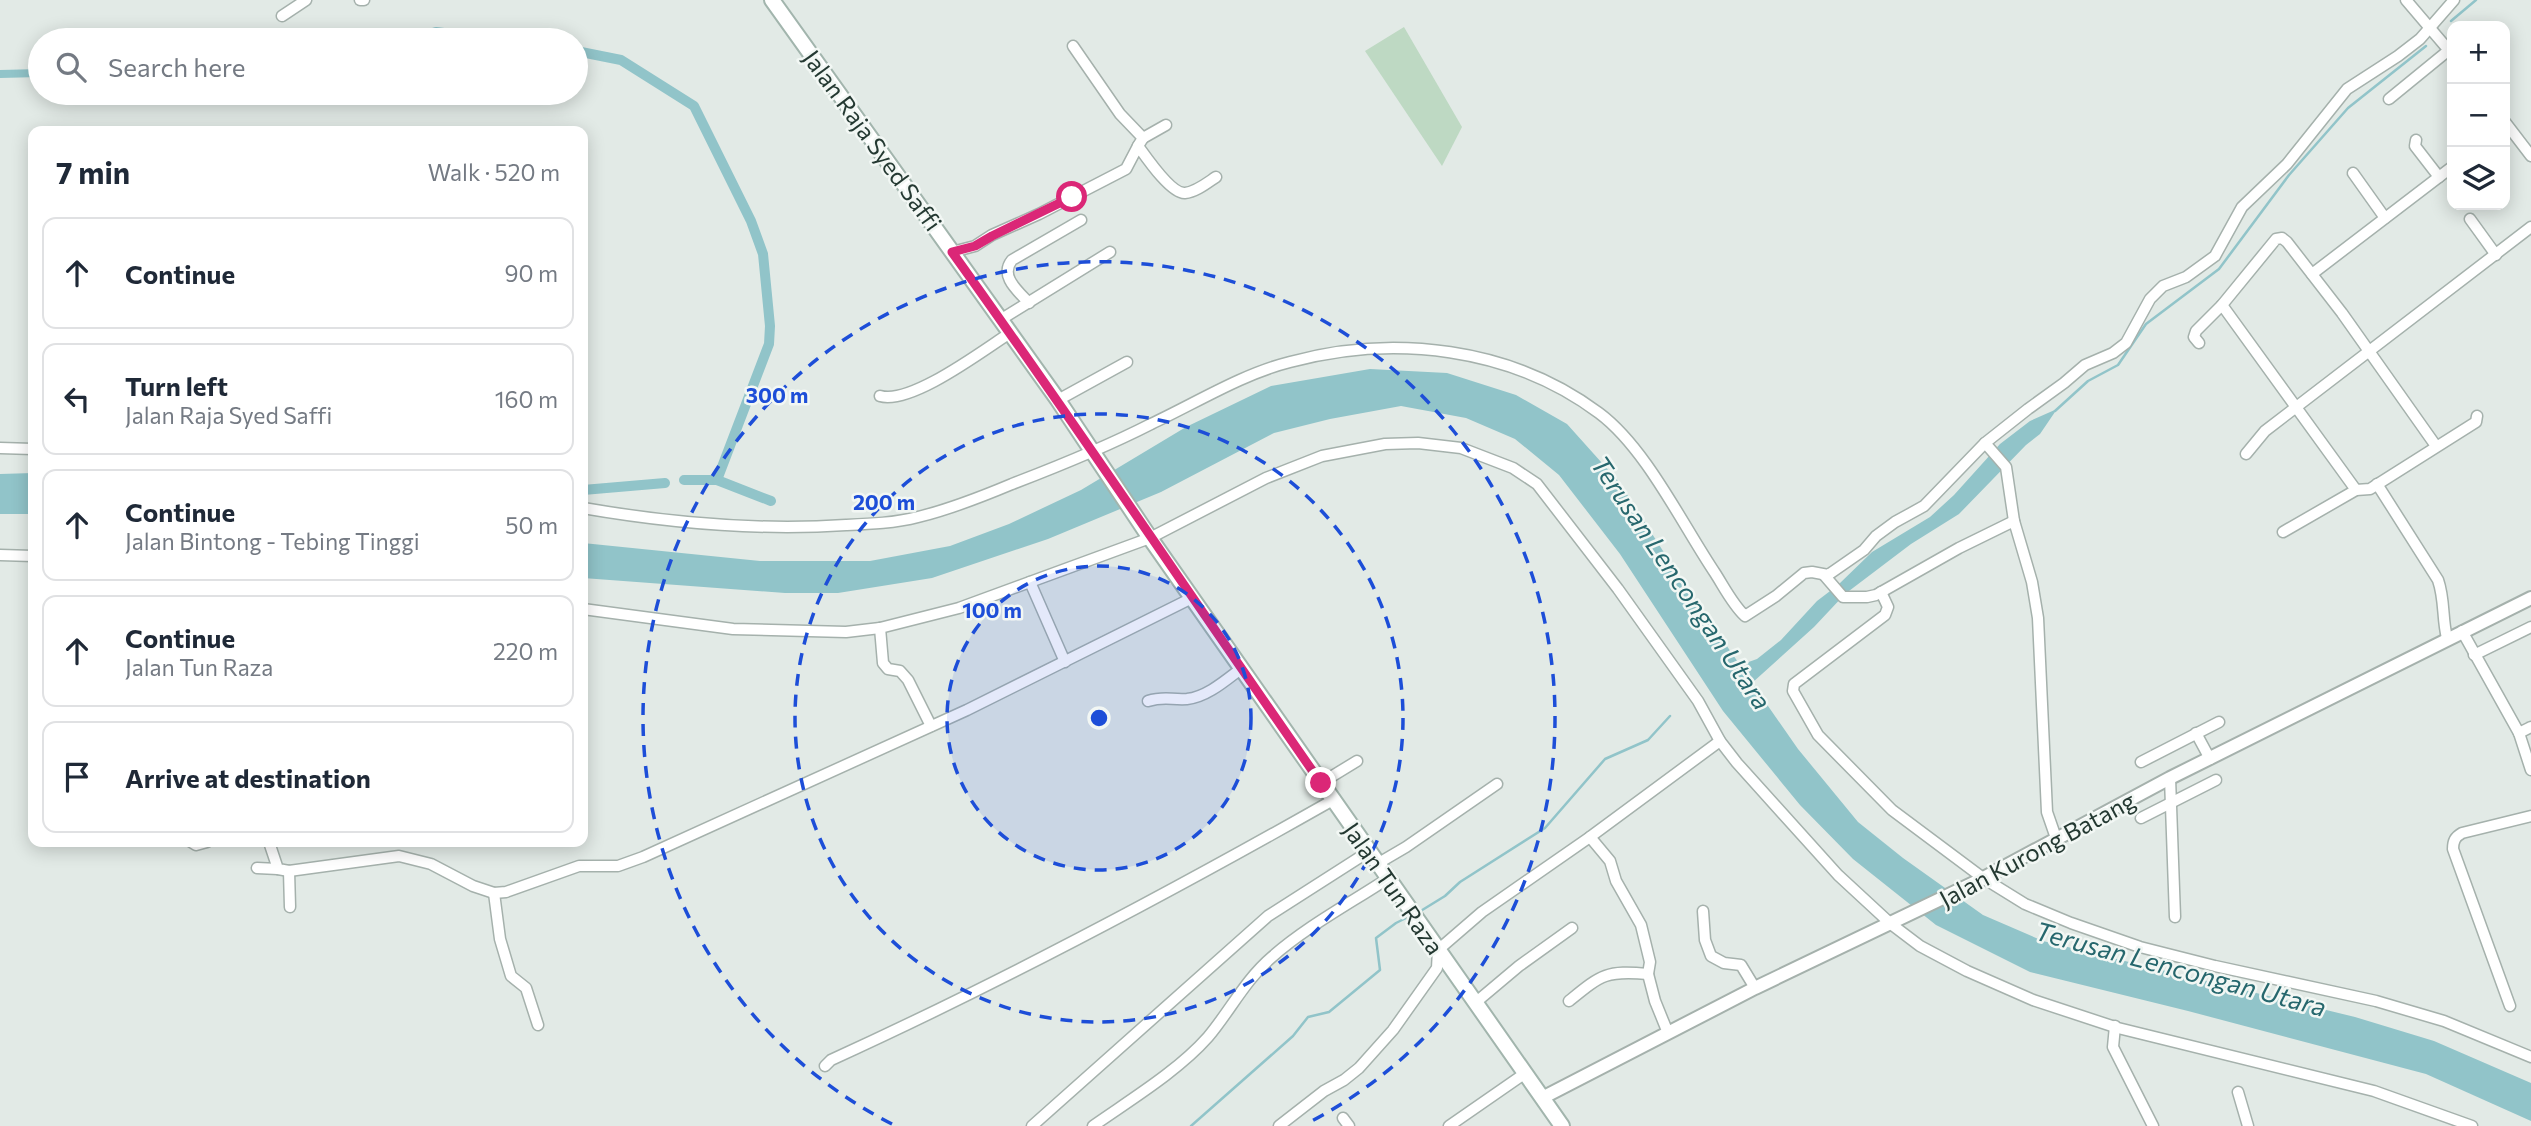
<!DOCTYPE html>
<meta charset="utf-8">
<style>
:root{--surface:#fff;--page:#f6f6f7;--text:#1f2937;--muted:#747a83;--line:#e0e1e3}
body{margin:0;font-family:Commissioner,sans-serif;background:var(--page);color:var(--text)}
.controls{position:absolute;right:21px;top:21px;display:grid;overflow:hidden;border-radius:14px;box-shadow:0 4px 18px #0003}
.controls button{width:63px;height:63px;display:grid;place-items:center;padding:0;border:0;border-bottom:2px solid var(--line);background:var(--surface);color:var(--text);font:35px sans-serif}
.stop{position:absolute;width:21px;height:21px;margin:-16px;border:5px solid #db2777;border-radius:50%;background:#fff}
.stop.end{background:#db2777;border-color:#fff;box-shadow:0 2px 7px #0008}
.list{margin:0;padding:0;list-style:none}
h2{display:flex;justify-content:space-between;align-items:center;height:91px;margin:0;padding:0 28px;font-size:30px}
h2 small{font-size:23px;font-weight:400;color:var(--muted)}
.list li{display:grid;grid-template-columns:46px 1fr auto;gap:21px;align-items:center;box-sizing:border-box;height:112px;margin:0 14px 14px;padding:0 14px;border:2px solid var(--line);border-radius:14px}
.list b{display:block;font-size:26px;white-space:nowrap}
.list p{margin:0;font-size:23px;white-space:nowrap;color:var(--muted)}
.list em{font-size:23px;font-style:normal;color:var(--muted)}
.icon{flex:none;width:38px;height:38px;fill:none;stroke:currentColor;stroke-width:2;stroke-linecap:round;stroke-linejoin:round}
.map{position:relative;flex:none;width:2531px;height:1126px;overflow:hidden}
.search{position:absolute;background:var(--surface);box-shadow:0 4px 18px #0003;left:28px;top:28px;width:560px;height:77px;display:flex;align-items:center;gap:18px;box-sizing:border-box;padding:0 24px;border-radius:38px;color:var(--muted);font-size:26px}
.panel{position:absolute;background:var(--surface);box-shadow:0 4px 18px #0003;left:28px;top:126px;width:560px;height:721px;border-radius:14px}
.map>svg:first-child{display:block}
</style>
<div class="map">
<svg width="2531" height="1126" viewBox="0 0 2531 1126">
<rect width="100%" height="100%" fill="#e2eae6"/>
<path fill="#bed9c3" d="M1404,27l58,100 -20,39 -77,-115z"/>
<g fill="#91c4c9">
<path d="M40,69v8l-40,1v-8z"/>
<path d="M1370,369l77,4 69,22 51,29 52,58 67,105 54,78 17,-6 24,-19 36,-39 21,-16 34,-33 58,-35 24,-22 46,-51 30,-23 27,-12 -17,25 -14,11 -67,69 -48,30 -66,50 -31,33 -62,56 46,66 60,73 45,36 80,57 60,26 312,76 79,24 97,42v38l-105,-47 -238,-63 -158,-39 -94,-47 -83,-66 -53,-54 -77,-94 -103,-157 -61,-79 -44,-36 -49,-21 -65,-12 -71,13 -56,14 -113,59 -113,47 -116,39 -94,15h-53l-202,-15v-35l177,18h110l80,-15 59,-22 72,-34 105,-63 85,-41z"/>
<path d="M33,473v41h-33v-40z"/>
</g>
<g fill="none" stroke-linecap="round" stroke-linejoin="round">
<g stroke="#91c4c9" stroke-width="2.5">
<path d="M2451,21l25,-21"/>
<path d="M2055,411l33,-30 30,-16 28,-41 73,-55 70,-94 59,-67 78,-62"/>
<path d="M1419,912l26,-16 15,-14 85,-54 60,-69 43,-19 22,-24"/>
<path d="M1191,1126l102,-90 15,-19 21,-5 51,-42 -4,-32 20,-15 14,-7"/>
</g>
<g stroke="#91c4c9" stroke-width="10">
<path d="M410,40l26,-8 62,8"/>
<path d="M576,51l45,9 73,46 57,115 12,33 7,72 -1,18 -52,136h-33"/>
<path d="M717,480l54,21"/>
<path d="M583,490l82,-7"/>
</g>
<g stroke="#a5b1ac" stroke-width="13">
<g id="minor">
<path d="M360,0h4"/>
<path d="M2406,0l46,54"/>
<path d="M282,16l24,-16"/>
<path d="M1073,46l47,68 23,24 -5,8"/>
<path d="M2389,99l60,-49"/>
<path d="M2505,122l26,34"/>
<path d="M1143,138l23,-13"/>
<path d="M2416,140l-1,6 24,31"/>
<path d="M2353,173l32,45"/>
<path d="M2470,219l26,36"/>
<path d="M952,252l23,-6 17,-11 47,-21 87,-45 12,-23c8,11 33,48 47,47 11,-1 22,-10 31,-16"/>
<path d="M2312,274l140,-107"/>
<path d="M1029,303c-11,-12 -30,-27 -17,-43l69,-40"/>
<path d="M2222,305l134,185"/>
<path d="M1000,320l110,-68"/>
<path d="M2199,343l-5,-6 2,-6 26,-26 54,-66 6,-1 5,4 55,71 94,133"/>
<path d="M880,396c31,9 102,-45 130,-63"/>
<path d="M1058,400l69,-38"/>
<path d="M1985,443l21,24 8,54"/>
<path d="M0,448l33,1"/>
<path d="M2246,454l19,-23 266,-204"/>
<path d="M2377,484l61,96c7,20 4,39 9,58"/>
<path d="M583,508c87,15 174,23 263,17 24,-1 49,-2 72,-8 33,-8 63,-20 94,-33 47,-18 94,-37 139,-60 45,-21 91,-50 139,-62 103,-28 221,-15 309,51 47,35 83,111 116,160 9,14 18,32 30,43l31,-20 28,-23 8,-1 16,3 36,-25 12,-14 19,-14 29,-16 61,-63 43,-34 36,-26 21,-18 28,-12 13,-10 24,-44 13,-13 23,-9 29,-21 27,-49 45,-43 60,-75 51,-33 22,-17 34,-39"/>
<path d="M2283,532l73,-42 14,-1 106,-67 1,-6"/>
<path d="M0,555l33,1"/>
<path d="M1824,575l19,22h24l9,-2 83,-47 55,-27 18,61 6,36 9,194 9,26"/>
<path d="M1030,582l35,80"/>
<path d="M1881,592l7,15 -3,8 -91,69 -1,7 25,44 74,75 91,68 42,26 46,19 69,24 75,19 161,35 68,20 87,36"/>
<path d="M583,609l150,20 113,3 34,-4 79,-20 191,-70 116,-60 56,-22 63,-12 33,-1 43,5 52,20 24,16 81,105 80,112 22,40 17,22 101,112 53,49 29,22 47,25 66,29 85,28 256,63 98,35"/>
<path d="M880,628l3,35 5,6 12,2 8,9 23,46"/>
<path d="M2462,631l57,102 12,37"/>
<path d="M2474,655l57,-28"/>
<path d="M1148,701c16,-5 23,-1 39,-2 20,-2 39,-19 55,-31"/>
<path d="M2196,733l14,26"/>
<path d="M2519,733l12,-6"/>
<path d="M2141,762l78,-40"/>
<path d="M2170,778l5,139"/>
<path d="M1321,783l36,-22"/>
<path d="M2141,818l75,-38"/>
<path d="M1590,837l20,24 6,20 25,44 9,37 -2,12"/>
<path d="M191,842l5,3 11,-3"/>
<path d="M269,842l9,27 11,2 110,-15 32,8 42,22 21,7 12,-1 73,-26h39l25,-9 324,-147 225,-112"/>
<path d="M1377,864l29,-17 91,-63"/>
<path d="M257,868l21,1"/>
<path d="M289,871l1,36"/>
<path d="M494,893l6,46 11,37 15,12 12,37"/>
<path d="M1703,911l2,29 6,16 13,7 17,2 14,23"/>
<path d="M1569,1001c32,-26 37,-31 79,-27l7,27 13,32"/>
<path d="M1475,1003l44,-37 53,-38"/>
<path d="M2510,1006l-57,-157c0,-8 2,-12 9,-16l69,-17"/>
<path d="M2115,1026l-2,21 40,79"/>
<path d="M825,1066l6,-6c171,-78 338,-167 502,-260"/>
<path d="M2238,1092l10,34"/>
<path d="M1343,1118l6,8"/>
<path d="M1032,1126l236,-210 100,-64"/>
<path d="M1093,1126c37,-26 85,-55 115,-89 22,-26 37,-57 64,-80 34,-30 77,-53 115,-78"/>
<path d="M1279,1126l45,-35 20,-11 15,-12 34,-38 44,-62 1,-18 44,-38 108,-75 130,-96"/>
<path d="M1449,1126l75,-52"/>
</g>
</g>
<g stroke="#a5b1ac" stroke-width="16">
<path id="tertiary" d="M1542,1098l213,-110 221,-106 194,-104 361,-180"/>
</g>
<g stroke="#a2b5ad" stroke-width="18">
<path id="secondary" d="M772,0l286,400 92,138 412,588"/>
</g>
<use href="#minor" stroke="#fff" stroke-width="10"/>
<use href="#tertiary" stroke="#fff" stroke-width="12"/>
<use href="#secondary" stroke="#fff" stroke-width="14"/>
</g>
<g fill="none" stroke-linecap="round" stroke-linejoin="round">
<path stroke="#db2777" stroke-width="9" d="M1072,197l-80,39 -17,10 -23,6c126,175 245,354 369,531"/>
</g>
<circle cx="1099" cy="718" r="152" fill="#1d4ed8" fill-opacity=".12"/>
<g fill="none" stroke="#1d4ed8" stroke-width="3.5" stroke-dasharray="12 9">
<circle cx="1099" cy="718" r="152"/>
<circle cx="1099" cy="718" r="304"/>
<path d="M892 1124A456 456 0 1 1 1306 1124"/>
</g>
<g text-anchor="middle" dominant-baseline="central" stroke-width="5" stroke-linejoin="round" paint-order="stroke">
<g font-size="24" fill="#243932" stroke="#f2f7f4">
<text transform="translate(873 140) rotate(54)">Jalan Raja Syed Saffi</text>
<text transform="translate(2037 849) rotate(-28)">Jalan Kurong Batang</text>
<text transform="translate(1394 888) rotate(55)">Jalan Tun Raza</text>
</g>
<g font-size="26" font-style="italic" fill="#26676d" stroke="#f2f7f4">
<text transform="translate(1682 582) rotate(56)">Terusan Lencongan Utara</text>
<text transform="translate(2181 968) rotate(15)">Terusan Lencongan Utara</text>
</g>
</g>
<circle cx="1099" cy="718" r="10" fill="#1d4ed8" stroke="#f2f7f4" stroke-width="3.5"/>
<g font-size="21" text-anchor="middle" font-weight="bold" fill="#1d4ed8" stroke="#f2f7f4" stroke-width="5" stroke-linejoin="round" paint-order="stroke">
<text x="777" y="403">300 m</text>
<text x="884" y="510">200 m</text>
<text x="992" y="618">100 m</text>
</g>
</svg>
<div class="controls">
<button>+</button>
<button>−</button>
<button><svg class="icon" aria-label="layers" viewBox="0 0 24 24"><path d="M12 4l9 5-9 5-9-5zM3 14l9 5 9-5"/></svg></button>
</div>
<div class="stop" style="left:1072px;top:197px"></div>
<div class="stop end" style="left:1321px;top:783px"></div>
<div class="search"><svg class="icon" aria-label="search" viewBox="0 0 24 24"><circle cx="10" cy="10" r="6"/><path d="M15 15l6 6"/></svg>Search here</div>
<section class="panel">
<h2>7 min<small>Walk · 520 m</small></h2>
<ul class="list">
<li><svg class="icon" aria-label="ahead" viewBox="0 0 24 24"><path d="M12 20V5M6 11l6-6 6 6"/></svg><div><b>Continue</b></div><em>90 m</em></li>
<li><svg class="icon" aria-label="left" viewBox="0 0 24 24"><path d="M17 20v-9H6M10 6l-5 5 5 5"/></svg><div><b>Turn left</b><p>Jalan Raja Syed Saffi</p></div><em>160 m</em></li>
<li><svg class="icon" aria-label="ahead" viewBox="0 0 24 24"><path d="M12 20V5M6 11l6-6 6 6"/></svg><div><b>Continue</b><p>Jalan Bintong - Tebing Tinggi</p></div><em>50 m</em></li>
<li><svg class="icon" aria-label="ahead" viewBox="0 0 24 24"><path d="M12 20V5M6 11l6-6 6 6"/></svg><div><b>Continue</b><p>Jalan Tun Raza</p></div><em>220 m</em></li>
<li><svg class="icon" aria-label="arrive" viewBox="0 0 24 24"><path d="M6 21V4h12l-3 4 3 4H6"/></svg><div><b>Arrive at destination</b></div></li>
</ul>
</section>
</div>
